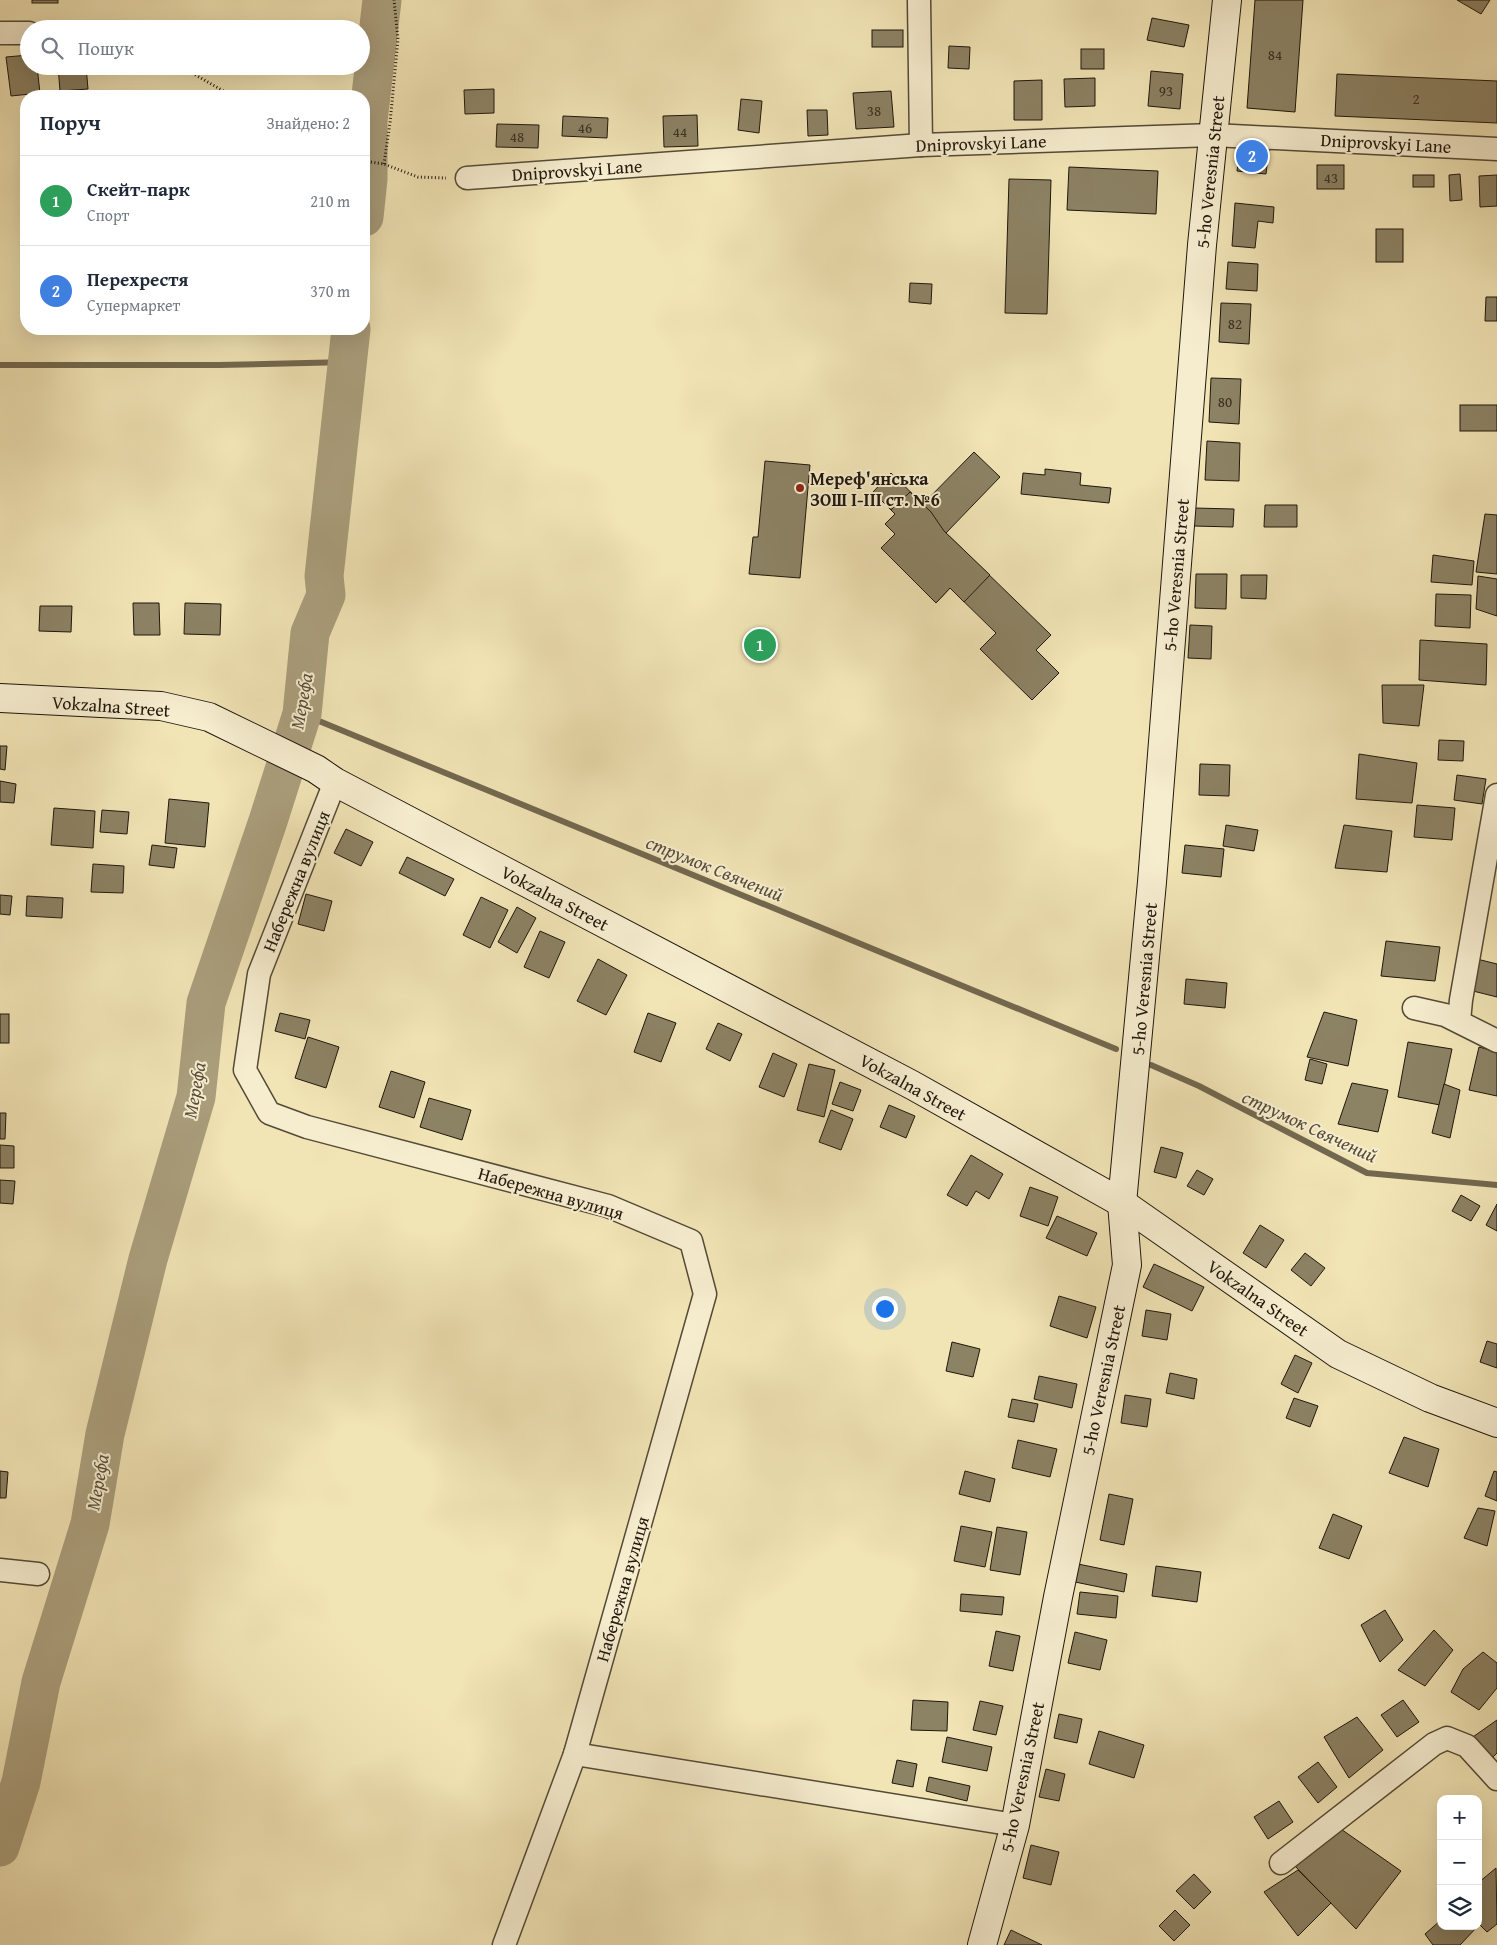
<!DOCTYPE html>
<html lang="uk">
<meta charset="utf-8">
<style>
:root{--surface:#fff;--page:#f6f6f7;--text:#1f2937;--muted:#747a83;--line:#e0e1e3;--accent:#8f2418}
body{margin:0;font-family:"Gentium Book Plus",serif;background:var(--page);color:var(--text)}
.controls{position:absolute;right:15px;bottom:15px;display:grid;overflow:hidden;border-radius:10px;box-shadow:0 5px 20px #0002}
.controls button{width:45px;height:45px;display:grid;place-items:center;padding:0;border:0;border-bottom:1px solid var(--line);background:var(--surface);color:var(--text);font:25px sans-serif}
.you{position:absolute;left:884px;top:1308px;width:18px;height:18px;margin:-12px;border:4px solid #fff;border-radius:50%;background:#1a73e8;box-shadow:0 0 0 8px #1a73e833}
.badge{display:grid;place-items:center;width:32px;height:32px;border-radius:50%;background:var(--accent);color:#fff;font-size:16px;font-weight:700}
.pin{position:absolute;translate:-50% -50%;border:2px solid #fff;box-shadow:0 1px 5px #0006}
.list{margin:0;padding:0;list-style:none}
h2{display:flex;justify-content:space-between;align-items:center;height:65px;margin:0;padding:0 20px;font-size:21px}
h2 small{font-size:16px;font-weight:400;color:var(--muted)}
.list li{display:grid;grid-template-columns:32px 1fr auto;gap:15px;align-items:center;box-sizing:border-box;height:90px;padding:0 20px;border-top:1px solid var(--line)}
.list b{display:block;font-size:19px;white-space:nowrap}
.list p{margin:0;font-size:16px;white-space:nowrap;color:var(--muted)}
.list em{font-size:16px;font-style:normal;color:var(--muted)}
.icon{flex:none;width:28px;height:28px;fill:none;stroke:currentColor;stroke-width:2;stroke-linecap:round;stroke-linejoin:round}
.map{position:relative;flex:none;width:1497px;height:1945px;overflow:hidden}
.search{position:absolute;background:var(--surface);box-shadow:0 5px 20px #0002;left:20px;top:20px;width:350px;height:55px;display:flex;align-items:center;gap:12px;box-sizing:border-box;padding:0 18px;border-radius:28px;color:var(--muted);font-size:19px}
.panel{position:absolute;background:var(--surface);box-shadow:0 5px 20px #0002;left:20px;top:90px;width:350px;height:245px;border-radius:20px}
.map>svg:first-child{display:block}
</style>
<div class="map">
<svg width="1497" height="1945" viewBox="0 0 1497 1945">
<rect width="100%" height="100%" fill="#f1e4b5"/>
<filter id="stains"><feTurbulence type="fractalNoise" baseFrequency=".004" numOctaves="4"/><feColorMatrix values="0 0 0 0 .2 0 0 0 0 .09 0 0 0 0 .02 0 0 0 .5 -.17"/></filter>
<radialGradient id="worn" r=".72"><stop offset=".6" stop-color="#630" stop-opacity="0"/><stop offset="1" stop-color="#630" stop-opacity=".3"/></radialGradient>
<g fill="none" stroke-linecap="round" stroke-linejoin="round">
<g stroke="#72684f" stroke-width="6">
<path d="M0,365h219l129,-3"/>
<path d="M302,714l814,335"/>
<path d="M1151,1065l48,21 168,87 130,12"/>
</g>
<g stroke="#aa9e7c" stroke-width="39">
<path d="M364,217l4,-38v-58l14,-121"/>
<path d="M0,1847l21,-65 20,-100 49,-158 15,-90 43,-175 48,-162 10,-94 62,-182 34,-107 8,-81 16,-38 -2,-19 27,-247"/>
</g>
</g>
<g fill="#8c8264" stroke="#1f170c">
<rect x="32" y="0" width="26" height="3"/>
<path d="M1255,0h48l-8,112 -48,-4z"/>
<path d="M1457,0h33l-9,14z"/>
<path d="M1152,18l37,7 -5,22 -37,-7z"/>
<rect x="872" y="30" width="31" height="17"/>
<path d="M949,46l21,1 -1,22 -21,-1z"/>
<rect x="1081" y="49" width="23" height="20"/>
<path d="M29,55v11h8l3,27 -29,3 -5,-39z"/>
<path d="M58,66h28l2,23 -28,2z"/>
<path d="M1151,71l32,3 -3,35 -32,-3z"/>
<path d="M1337,74l160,7v42l-162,-7z"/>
<path d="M1095,78v28l-30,1 -1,-28z"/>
<path d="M1042,80v40h-28v-39z"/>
<path d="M494,89v24l-29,1 -1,-24z"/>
<path d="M891,91l3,36 -38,2 -3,-36z"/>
<path d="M741,99l21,2 -3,32 -21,-3z"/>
<path d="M807,110h20l1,25 -20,1z"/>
<path d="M697,115l1,31 -34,1 -1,-31z"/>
<path d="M563,116l45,2 -1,20 -45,-2z"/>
<path d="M497,124l42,1 -1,23 -42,-1z"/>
<path d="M1240,147l29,2 -3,25 -29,-3z"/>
<rect x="1317" y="165" width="27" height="24"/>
<path d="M1069,167l89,4 -2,43 -89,-4z"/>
<path d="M1460,174l2,26 -12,1 -1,-26z"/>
<rect x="1413" y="175" width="21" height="12"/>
<path d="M1497,175v31l-17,1 -1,-31z"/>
<path d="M1009,179l42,1 -4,134 -42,-1z"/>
<path d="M1235,203l39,4 -1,16 -15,-2 -3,27 -23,-2z"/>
<rect x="1376" y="229" width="27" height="33"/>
<path d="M1228,262l30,2 -1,27 -31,-2z"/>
<path d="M910,283l22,1 -1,20 -22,-2z"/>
<path d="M1486,297h11v24h-12z"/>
<path d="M1221,303l30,1 -2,40 -30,-2z"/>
<path d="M1211,378l30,1 -2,45 -30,-2z"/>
<rect x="1460" y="405" width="37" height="26"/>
<path d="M1207,441l33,2 -1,38 -34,-1z"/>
<path d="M974,452l26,25 -54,56 105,102 -15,15 23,23 -27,27 -52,-51 16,-16 -46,-45 -14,15 -55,-55 14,-14 -10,-10 10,-10 -22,-22 18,-19 32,31z"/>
<path d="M765,461l45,4 -10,113 -51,-4 4,-37h5z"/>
<path d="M1045,469l36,4 -1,12 31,3 -2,15 -88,-9 2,-21 22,2z"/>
<path d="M910,492l21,20 13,19 46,44 -26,27 -14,-14 -14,15 -55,-55 14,-14 -10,-10 10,-10 -4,-4z"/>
<path d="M1265,505h32v22h-33z"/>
<path d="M1194,508l40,1 -1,18 -39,-1z"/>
<path d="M1485,514l12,1v59l-21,-2z"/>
<path d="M1433,555l41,6 -2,24 -41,-3z"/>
<path d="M1196,574h31l-1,35 -31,-1z"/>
<path d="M1241,575h26l-1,24 -25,-1z"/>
<path d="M1478,576l19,3v37l-21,-7z"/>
<path d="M1436,594l35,1 -1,33 -35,-2z"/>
<path d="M133,603h26l1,32h-26z"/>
<path d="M185,603l36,1 -1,31 -36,-1z"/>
<path d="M40,606h32l-1,26 -32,-1z"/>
<path d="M1190,625l22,1 -1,33 -23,-1z"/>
<path d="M1420,640l67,4 -1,41 -67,-5z"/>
<path d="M1382,685h42l-5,41 -36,-3z"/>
<path d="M1439,740l25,1 -1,20 -25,-1z"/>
<path d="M0,746h7l-2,24 -5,-1z"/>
<path d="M1359,754l58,9 -5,40 -56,-4z"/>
<path d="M1200,764l30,1 -1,31 -30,-1z"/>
<path d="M1457,775l29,4 -4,25 -28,-4z"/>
<path d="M0,781l16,3 -2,19 -14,-1z"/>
<path d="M169,799l40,4 -4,44 -40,-4z"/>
<path d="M1417,805l38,3 -3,32 -38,-3z"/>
<path d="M54,808l41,3 -2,37 -42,-3z"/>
<path d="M102,810l27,2 -2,22 -27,-2z"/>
<path d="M1226,825l32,5 -4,21 -31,-5z"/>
<path d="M1344,825l48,6 -5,41 -52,-4z"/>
<path d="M346,829l27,13 -12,24 -27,-13z"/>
<path d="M152,845l25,3 -3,20 -25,-3z"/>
<path d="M1185,845l39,4 -3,28 -39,-4z"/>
<path d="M407,857l47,22 -9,17 -46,-23z"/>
<path d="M93,864l31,2 -1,27 -32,-1z"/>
<path d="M306,894l26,7 -8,30 -26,-7z"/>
<path d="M0,895l12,1 -2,19 -10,-1z"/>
<path d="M27,896l36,2 -1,20 -36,-2z"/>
<path d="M481,897l27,13 -18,38 -27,-13z"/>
<path d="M517,907l19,11 -19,35 -19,-11z"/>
<path d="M540,931l25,11 -16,36 -25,-11z"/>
<path d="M1386,941l54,6 -5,34 -54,-5z"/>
<path d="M598,959l29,16 -21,40 -29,-14z"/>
<path d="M1477,959l20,5v33l-28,-7z"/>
<path d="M1186,979l41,4 -2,25 -41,-4z"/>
<path d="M1324,1012l33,8 -9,46 -41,-9z"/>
<path d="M280,1013l30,7 -5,19 -30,-8z"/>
<path d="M648,1013l28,10 -15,39 -27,-10z"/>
<rect x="0" y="1014" width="9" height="29"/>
<path d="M718,1023l24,11 -12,27 -24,-12z"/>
<path d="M308,1037l31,10 -13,41 -31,-10z"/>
<path d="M1408,1042l44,7 -12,56 -42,-8z"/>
<path d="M1479,1047l18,5v44l-28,-6z"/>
<path d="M773,1053l24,11 -13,33 -25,-10z"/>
<path d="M1310,1059l17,5 -5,20 -17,-4z"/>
<path d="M809,1064l26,6 -11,47 -27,-7z"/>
<path d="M391,1071l34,11 -11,36 -35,-11z"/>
<path d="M840,1082l21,8 -8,21 -21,-7z"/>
<path d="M1352,1083l36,7 -10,42 -40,-8z"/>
<path d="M1444,1084l16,6 -10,48 -18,-5z"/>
<path d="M429,1098l42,12 -9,30 -42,-13z"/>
<path d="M889,1105l26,11 -9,22 -26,-11z"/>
<path d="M831,1110l22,9 -12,31 -22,-8z"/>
<path d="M0,1113h6l-1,26h-5z"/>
<path d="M0,1145l14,1v22h-14z"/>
<path d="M1161,1147l22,6 -7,25 -22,-6z"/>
<path d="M971,1155l32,19 -14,25 -13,-8 -9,15 -20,-11z"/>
<path d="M1197,1170l16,9 -9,16 -17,-9z"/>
<path d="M0,1180l15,1 -2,23 -13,-1z"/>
<path d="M1030,1187l28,10 -10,29 -28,-10z"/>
<path d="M1461,1195l19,11 -9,15 -19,-10z"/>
<path d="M1497,1204v27l-11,-6z"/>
<path d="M1057,1216l40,17 -10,23 -41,-18z"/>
<path d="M1260,1225l24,15 -18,28 -23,-15z"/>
<path d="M1305,1253l20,15 -14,18 -20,-16z"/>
<path d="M1154,1264l50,23 -12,24 -49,-24z"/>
<path d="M1059,1296l37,11 -9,31 -37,-12z"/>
<path d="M1146,1310l25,4 -4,26 -25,-4z"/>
<path d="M1487,1341l10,3v24l-17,-6z"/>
<path d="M952,1342l28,7 -7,28 -27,-6z"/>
<path d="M1295,1355l17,8 -14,30 -17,-9z"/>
<path d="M1170,1373l27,6 -3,20 -28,-6z"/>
<path d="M1039,1376l38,8 -5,24 -38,-9z"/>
<path d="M1125,1395l26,4 -4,28 -26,-4z"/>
<path d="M1294,1398l24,8 -8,21 -24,-9z"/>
<path d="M1012,1399l26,5 -4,18 -26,-5z"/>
<path d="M1404,1437l35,12 -11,38 -39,-14z"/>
<path d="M1018,1440l39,9 -7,28 -38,-9z"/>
<path d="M0,1471l8,1 -2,26h-6z"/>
<path d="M965,1471l30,8 -5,23 -31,-8z"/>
<path d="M1494,1471l3,1v29l-12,-5z"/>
<path d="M1109,1494l24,5 -9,46 -24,-5z"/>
<path d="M1478,1508l17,3 -8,35 -23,-8z"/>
<path d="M1333,1514l29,12 -13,33 -30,-11z"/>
<path d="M961,1526l31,6 -7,35 -31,-6z"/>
<path d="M997,1527l30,5 -7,43 -30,-5z"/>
<path d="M1078,1564l49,10 -3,18 -49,-10z"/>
<path d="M1156,1566l45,6 -4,30 -45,-6z"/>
<path d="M1080,1592l38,4 -2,22 -39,-4z"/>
<path d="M961,1594l43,3 -2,18 -42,-4z"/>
<path d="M1385,1610l18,30 -23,22 -19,-37z"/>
<path d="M1434,1630l19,20 -28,36 -27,-16z"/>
<path d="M996,1631l24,5 -7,35 -24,-5z"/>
<path d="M1075,1632l32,8 -7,30 -32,-7z"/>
<path d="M1483,1652l14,11v25l-18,22 -28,-18 12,-23z"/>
<path d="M913,1700l35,2 -1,29 -36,-1z"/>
<path d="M1403,1700l16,22 -22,15 -16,-22z"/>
<path d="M980,1701l23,5 -7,29 -23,-5z"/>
<path d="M1059,1714l23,5 -5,24 -23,-5z"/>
<path d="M1357,1717l26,33 -34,28 -25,-41z"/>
<path d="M1497,1720v33l-7,7 -20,-21z"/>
<path d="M1099,1731l45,14 -10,33 -45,-14z"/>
<path d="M947,1737l45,10 -5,24 -45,-9z"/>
<path d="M897,1760l20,4 -4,23 -21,-4z"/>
<path d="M1318,1762l19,25 -19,16 -20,-26z"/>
<path d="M1046,1769l19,5 -6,27 -20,-4z"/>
<path d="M929,1777l41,9 -3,15 -41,-10z"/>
<path d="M1279,1801l14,21 -25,17 -14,-22z"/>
<path d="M1338,1827l63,44 -45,58 -64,-66z"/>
<path d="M1031,1845l28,7 -8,33 -28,-7z"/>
<path d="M1496,1868l1,56 -10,8 -9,-9v-40z"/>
<path d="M1298,1870l33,33 -33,33 -34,-44z"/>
<path d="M1194,1874l17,18 -17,17 -18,-18z"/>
<path d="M1175,1910l15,15 -16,16 -15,-15z"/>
<path d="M1441,1920v6h37l-18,19h-27l-8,-11z"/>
<path d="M1011,1930l31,15h-38z"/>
</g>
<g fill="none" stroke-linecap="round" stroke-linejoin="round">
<g stroke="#544a36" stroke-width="25">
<g id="street">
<path d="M919,0l2,145"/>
<path d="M0,33h29"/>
<path d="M467,178l454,-33 292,-10 284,14"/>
<path d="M335,782l-76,192 -14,96 24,43 38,14 301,79 83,35 14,53 -130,460 -71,191"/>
<path d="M1414,1008l31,7 52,26"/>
<path d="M1459,1021l2,-21 36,-205"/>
<path d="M0,1570l38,4"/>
<path d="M575,1754l440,71"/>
<path d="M1281,1863l153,-119 13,-6 20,8 30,33"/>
</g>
</g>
<g stroke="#1f170c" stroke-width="30">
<g id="secondary">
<path d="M0,698l161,8 48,11 107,52 19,13 577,303 210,118 216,151 92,44 67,25"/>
<path d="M982,1945l33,-120 43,-228 69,-332 -5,-62 30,-321 50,-637 25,-245"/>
</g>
</g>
<g stroke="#1f170c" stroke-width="3" stroke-dasharray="1 2.5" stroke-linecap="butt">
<path d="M180,66l52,30"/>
<path d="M364,161l20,3 34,13 28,1"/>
<path d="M384,164l6,-41 8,-84 -4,-39"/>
</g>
<use href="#street" stroke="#f6edcf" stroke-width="22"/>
<use href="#secondary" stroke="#f6edcf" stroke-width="28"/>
</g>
<circle fill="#8f2418" stroke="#f6edcf" stroke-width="2" cx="800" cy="488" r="5"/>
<g text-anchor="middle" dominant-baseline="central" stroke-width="4" stroke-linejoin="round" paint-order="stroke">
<g font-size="15" fill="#3a3222">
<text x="1275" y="54">84</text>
<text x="1166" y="90">93</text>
<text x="1416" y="98">2</text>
<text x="874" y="110">38</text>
<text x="585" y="127">46</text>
<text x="680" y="131">44</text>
<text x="517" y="136">48</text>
<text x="1331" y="177">43</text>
<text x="1235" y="323">82</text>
<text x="1225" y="401">80</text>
</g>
<g font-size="18" fill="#1f170c" stroke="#f6edcf">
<text transform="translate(981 143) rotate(-2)">Dniprovskyi Lane</text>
<text transform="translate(1386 143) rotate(3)">Dniprovskyi Lane</text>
<text transform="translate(577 170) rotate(-4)">Dniprovskyi Lane</text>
<text transform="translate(1210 172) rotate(-84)">5-ho Veresnia Street</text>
<text transform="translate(1176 575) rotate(-85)">5-ho Veresnia Street</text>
<text transform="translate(111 706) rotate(4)">Vokzalna Street</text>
<text transform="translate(296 881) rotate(-68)">Набережна вулиця</text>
<text transform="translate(555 898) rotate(28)">Vokzalna Street</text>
<text transform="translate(1144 979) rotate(-85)">5-ho Veresnia Street</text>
<text transform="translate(913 1087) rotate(29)">Vokzalna Street</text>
<text transform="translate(551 1193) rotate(16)">Набережна вулиця</text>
<text transform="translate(1258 1298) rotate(35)">Vokzalna Street</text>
<text transform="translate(1103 1380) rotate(-78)">5-ho Veresnia Street</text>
<text transform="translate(622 1589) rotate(-74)">Набережна вулиця</text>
<text transform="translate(1022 1777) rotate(-78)">5-ho Veresnia Street</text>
</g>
<g font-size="18" font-weight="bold" fill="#1f170c" stroke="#f6edcf" text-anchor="start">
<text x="810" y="478">Мереф'янська<tspan x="810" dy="21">ЗОШ І-ІІІ ст. №6</tspan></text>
</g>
<g font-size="19" font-style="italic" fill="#574d39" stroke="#f6edcf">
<text transform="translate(301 701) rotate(-80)">Мерефа</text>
<text transform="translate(715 868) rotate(22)">струмок Свячений</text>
<text transform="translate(194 1090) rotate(-80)">Мерефа</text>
<text transform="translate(1310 1126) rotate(25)">струмок Свячений</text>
<text transform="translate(97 1482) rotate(-80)">Мерефа</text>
</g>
</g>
<rect width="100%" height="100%" filter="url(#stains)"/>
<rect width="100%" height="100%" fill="url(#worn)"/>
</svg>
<div class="controls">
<button>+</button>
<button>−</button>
<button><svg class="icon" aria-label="layers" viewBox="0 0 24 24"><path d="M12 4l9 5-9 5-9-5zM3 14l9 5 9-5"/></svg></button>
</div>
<div class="you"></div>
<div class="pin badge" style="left:760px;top:645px;background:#2e9e5b">1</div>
<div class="pin badge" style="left:1252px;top:156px;background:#3f7fe0">2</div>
<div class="search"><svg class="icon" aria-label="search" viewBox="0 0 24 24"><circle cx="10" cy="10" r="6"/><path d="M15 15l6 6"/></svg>Пошук</div>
<section class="panel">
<h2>Поруч<small>Знайдено: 2</small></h2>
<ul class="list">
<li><span class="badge" style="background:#2e9e5b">1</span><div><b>Скейт-парк</b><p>Спорт</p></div><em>210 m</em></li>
<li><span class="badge" style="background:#3f7fe0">2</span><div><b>Перехрестя</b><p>Супермаркет</p></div><em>370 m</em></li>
</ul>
</section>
</div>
